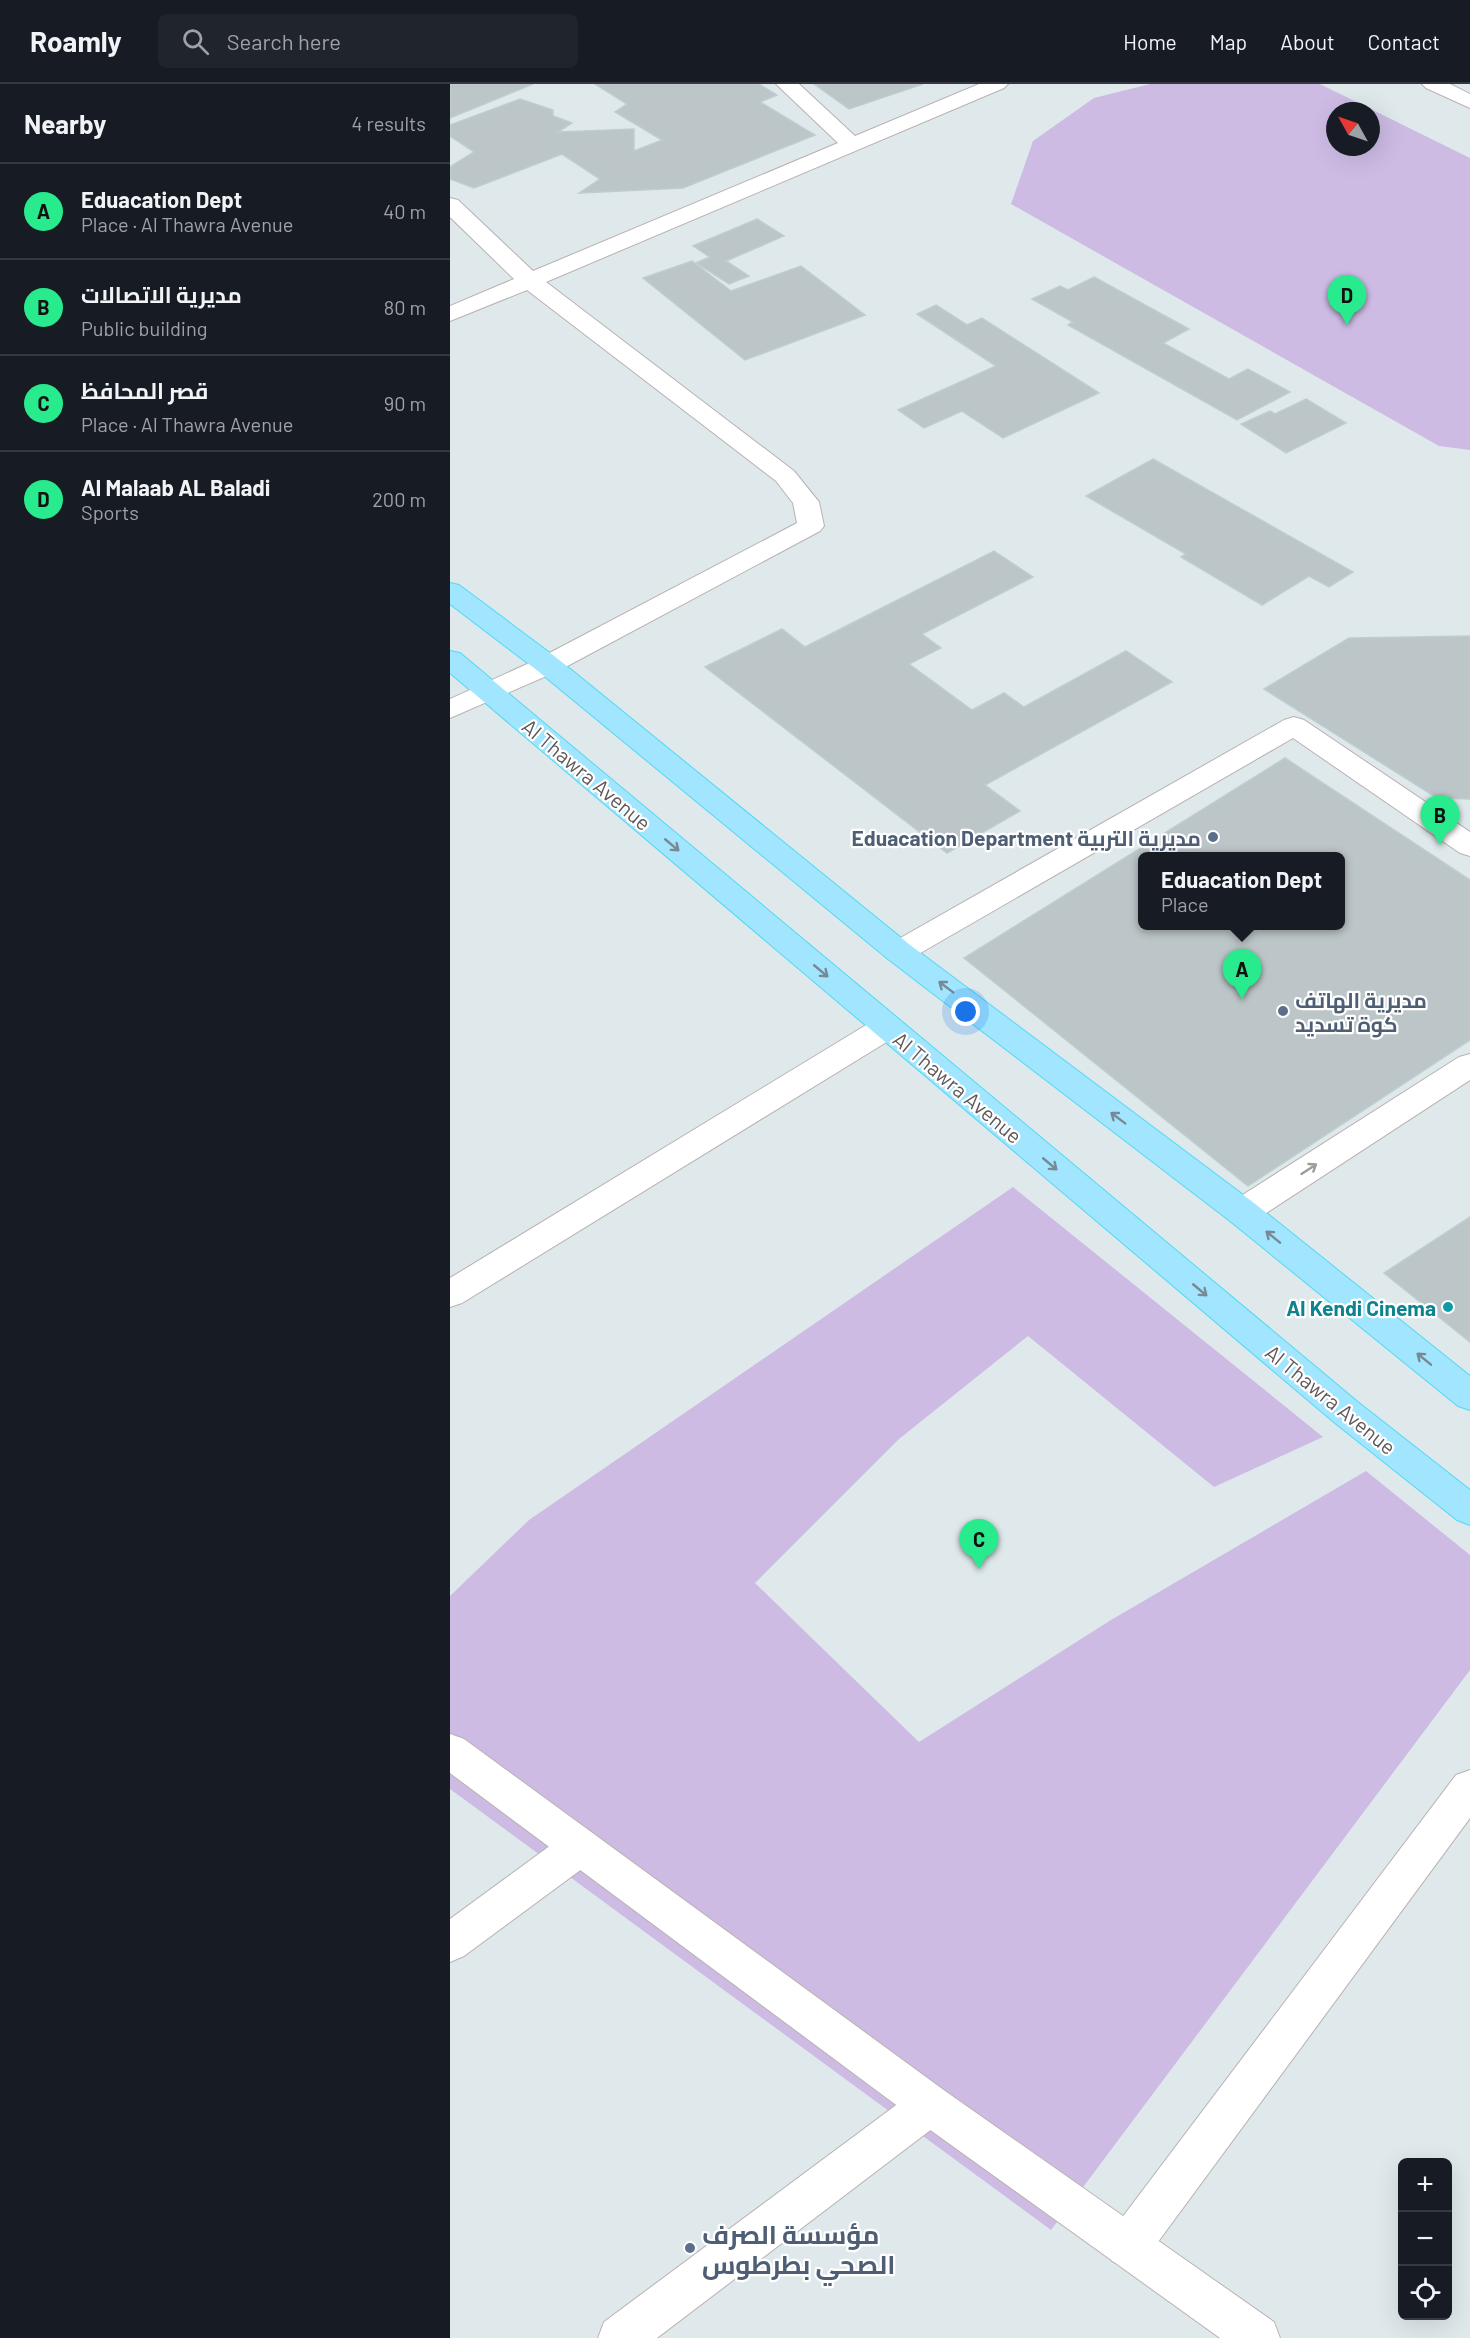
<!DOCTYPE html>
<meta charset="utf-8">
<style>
:root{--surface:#171b24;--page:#20242c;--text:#f1f3f6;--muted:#9ea1a6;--line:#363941;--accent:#27eb8c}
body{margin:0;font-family:Barlow,Cairo,sans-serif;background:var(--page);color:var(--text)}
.controls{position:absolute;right:18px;bottom:18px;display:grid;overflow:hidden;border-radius:9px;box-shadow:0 6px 24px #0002}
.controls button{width:54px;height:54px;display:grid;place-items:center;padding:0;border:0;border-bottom:2px solid var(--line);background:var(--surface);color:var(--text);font:30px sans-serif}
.compass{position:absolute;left:876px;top:18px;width:54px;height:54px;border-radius:50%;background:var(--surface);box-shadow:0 6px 24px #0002;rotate:310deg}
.you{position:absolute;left:516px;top:928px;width:21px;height:21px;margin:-15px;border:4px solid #fff;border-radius:50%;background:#1a73e8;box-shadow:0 0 0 9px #1a73e833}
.badge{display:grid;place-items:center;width:39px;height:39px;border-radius:50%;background:var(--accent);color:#111;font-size:20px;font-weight:700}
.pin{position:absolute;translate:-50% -50px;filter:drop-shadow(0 2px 3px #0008)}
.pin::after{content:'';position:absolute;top:32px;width:21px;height:18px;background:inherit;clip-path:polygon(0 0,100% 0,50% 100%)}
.popup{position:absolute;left:688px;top:768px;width:207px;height:78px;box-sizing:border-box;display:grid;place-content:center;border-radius:9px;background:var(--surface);filter:drop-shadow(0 2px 4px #0005);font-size:20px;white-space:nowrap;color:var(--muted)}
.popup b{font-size:22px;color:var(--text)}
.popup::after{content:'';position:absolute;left:50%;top:100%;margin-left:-12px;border:12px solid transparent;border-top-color:var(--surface)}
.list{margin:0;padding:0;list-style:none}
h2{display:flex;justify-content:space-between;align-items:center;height:78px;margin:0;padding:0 24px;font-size:26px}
h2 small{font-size:20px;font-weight:400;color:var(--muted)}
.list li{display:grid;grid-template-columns:39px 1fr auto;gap:18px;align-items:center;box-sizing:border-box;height:96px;padding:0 24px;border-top:2px solid var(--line)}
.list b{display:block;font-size:22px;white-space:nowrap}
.list p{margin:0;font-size:20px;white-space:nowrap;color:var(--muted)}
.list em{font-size:20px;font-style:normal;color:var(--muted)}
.icon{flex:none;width:33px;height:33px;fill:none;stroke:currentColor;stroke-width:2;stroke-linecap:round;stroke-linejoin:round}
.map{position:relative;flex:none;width:1020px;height:2254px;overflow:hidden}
header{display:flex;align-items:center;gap:36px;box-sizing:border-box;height:84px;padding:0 30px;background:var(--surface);border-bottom:2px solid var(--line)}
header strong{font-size:28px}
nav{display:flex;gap:33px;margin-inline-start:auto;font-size:21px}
.search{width:420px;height:54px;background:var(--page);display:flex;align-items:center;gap:15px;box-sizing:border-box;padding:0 21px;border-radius:9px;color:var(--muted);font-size:22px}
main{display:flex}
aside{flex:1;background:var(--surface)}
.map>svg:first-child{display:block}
</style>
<header>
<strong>Roamly</strong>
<div class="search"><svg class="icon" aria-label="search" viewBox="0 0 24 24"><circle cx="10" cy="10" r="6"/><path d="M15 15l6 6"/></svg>Search here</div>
<nav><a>Home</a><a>Map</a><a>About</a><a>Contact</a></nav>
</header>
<main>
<aside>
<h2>Nearby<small>4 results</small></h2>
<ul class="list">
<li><span class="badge">A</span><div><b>Eduacation Dept</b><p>Place · Al Thawra Avenue</p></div><em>40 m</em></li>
<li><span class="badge">B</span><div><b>مديرية الاتصالات</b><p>Public building</p></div><em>80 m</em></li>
<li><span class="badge">C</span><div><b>قصر المحافظ</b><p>Place · Al Thawra Avenue</p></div><em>90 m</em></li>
<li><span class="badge">D</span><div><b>Al Malaab AL Baladi</b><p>Sports</p></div><em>200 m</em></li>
</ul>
</aside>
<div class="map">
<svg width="1020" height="2254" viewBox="0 0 1020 2254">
<rect width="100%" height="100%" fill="#dfe9ec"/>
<g fill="#cdbbe4" fill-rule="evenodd">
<path d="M700,0h170l150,74v292l-31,-4 -428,-242 22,-63 61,-43zM885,27h36v36h-36z"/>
<path d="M563,1103l310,250 -109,50 -186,-151 -129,103 -144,144 164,159 192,-122 255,-149 104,84v115l-419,560 -601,-441v-193l79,-76z"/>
</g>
<g fill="#bcc5c7" stroke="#beced0" stroke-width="1.5" fill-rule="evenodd">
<path d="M0,0h83l-83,34z"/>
<path d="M145,0h164l18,11 -17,7 55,33 -132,53 -104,5 21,-14 -38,-25 -88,34 -24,-9v-12l24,-15 -24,-16v-11l70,-26 33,11v6l19,7 -14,9 76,-3v22l28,-11 -47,-28 12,-8z"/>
<path d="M364,0h109l-74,25z"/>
<path d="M307,135l27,17 -58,25 23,15 -20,8 -33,-21 14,-6 -17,-11z"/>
<path d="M242,177l39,30 70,-25 64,49 -120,45 -102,-82z"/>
<path d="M644,193l95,52 -26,14 66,36 19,-10 42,23 -53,28 -169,-95 5,-3 -41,-23 28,-13 8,4z"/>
<path d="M486,221l31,20 15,-7 117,75 -96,45 -41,-27 -38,17 -26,-18 98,-44 -79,-52z"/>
<path d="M856,315l40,24 -60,30 -45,-29 29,-13 5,3z"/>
<path d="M703,375l200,113 -24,15 -20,-11 -47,29 -81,-48 5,-3 -100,-58z"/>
<path d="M544,467l39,26 -111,57 19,14 -32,16 63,46 32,-17 20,14 102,-56 46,31 -187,103 35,26 -73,42 -242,-186 77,-38 23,18z"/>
<path d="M1020,552v163l-33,-1 -173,-109 85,-51z"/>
<path d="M835,674l185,122v160l-222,146 -284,-228zM693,772h198v70h-198z"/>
<path d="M1020,1133v125l-86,-69z"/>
</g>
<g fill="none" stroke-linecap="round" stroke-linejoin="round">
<g stroke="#b8b1b0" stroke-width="2">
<g id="street">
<path d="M326,0h23l56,52 124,-52h29l-4,4 -458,194 248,189 25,31 5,24 -4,5 -262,140 -108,47v-19l88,-40 259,-136 -4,-20 -17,-22 -249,-191 -77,31v-15l64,-27 -64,-62v-19l8,2 75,71 305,-128z"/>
<path d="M844,633l10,3 166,112v24l-10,-3 -167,-115 -383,221 -11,3 -11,-3 -4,-7 4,-7 396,-225z"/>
<path d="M437,932l11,3 5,8 -5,8 -436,268 -12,4v-29l426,-259z"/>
<path d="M1020,970v26l-216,141 -12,3 -12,-3 -5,-9 5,-9 229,-146z"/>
<path d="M1020,1686v48l-326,443 -16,7 -16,-7 -6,-15 6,-15 344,-456z"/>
<path d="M130,1745l14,5 6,13 -6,13 -130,96 -14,6v-43l116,-85z"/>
<path d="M480,2001l15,6 6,14 -6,14 -288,219h-59l6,-16 311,-231z"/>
</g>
</g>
<g stroke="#bbb2b1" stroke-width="2">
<g id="secondary">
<path d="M972,0h28l20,10v14l-44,-20z"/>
<path d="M0,1650l14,5 481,352 329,231 6,16h-60l-305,-219 -465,-346z"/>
</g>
</g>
<g stroke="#52d9f2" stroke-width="2">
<g id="primary">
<path d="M0,499l9,2 99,74 352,286 344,258 216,173v34l-12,-4 -228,-185 -342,-262 -350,-288 -88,-67z"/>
<path d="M0,567l10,2 899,750 111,87v35l-13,-5 -122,-97 -885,-750z"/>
</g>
</g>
<use href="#street" fill="#fff" fill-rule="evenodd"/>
<use href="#secondary" fill="#fff" fill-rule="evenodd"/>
<use href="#primary" fill="#a1e5ff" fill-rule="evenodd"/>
</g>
<defs><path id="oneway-shaft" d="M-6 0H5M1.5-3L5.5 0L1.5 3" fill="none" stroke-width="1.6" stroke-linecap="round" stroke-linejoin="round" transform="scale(1.5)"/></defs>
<g stroke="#778992">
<use href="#oneway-shaft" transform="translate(222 761) rotate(40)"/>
<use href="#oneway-shaft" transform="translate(371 887) rotate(40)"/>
<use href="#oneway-shaft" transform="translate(496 903) rotate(-143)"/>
<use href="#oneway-shaft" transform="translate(668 1034) rotate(-143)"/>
<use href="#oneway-shaft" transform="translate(600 1080) rotate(40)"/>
<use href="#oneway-shaft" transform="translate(823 1153) rotate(-141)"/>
<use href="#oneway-shaft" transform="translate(750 1206) rotate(40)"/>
<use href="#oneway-shaft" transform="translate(974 1275) rotate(-141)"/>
</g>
<use stroke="#a09b9b" href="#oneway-shaft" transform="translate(859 1085) rotate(-33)"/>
<g fill="#5c6f8a" stroke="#fff" stroke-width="2">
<circle cx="763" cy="753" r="6"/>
<circle cx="833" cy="927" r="6"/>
<circle cx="240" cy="2164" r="6"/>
</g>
<circle fill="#0f9aa8" stroke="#fff" stroke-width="2" cx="998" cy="1223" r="6"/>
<g text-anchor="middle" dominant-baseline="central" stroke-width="4.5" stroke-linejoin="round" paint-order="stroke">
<g font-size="21" fill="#615858" stroke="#fff">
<text transform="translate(137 690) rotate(40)">Al Thawra Avenue</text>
<text transform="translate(508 1003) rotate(40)">Al Thawra Avenue</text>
<text transform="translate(881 1315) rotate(39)">Al Thawra Avenue</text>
</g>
<g font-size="21" font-weight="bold" fill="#4e5e75" stroke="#fff" text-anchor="end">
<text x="751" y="753">Eduacation Department مديرية التربية</text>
<text x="845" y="915" text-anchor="start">مديرية الهاتف<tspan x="845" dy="24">كوة تسديد</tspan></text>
</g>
<g font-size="21" font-weight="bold" fill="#0d838f" stroke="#fff" text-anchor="end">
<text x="986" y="1223">Al Kendi Cinema</text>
</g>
<g font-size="26" font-weight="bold" fill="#4e5e75" stroke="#fff" text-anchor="start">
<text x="252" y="2149">مؤسسة الصرف<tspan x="252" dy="30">الصحي بطرطوس</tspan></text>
</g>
</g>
</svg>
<div class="controls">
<button>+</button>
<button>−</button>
<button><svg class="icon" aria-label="locate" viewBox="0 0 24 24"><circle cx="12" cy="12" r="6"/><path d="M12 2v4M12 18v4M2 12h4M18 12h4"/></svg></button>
</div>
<svg class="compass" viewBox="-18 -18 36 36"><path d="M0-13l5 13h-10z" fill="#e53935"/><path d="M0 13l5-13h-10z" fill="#9ea1a6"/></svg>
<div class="you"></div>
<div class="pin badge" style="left:792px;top:915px">A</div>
<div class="popup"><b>Eduacation Dept</b>Place</div>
<div class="pin badge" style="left:990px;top:761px">B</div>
<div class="pin badge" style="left:529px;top:1485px">C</div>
<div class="pin badge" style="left:897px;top:241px">D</div>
</div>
</main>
